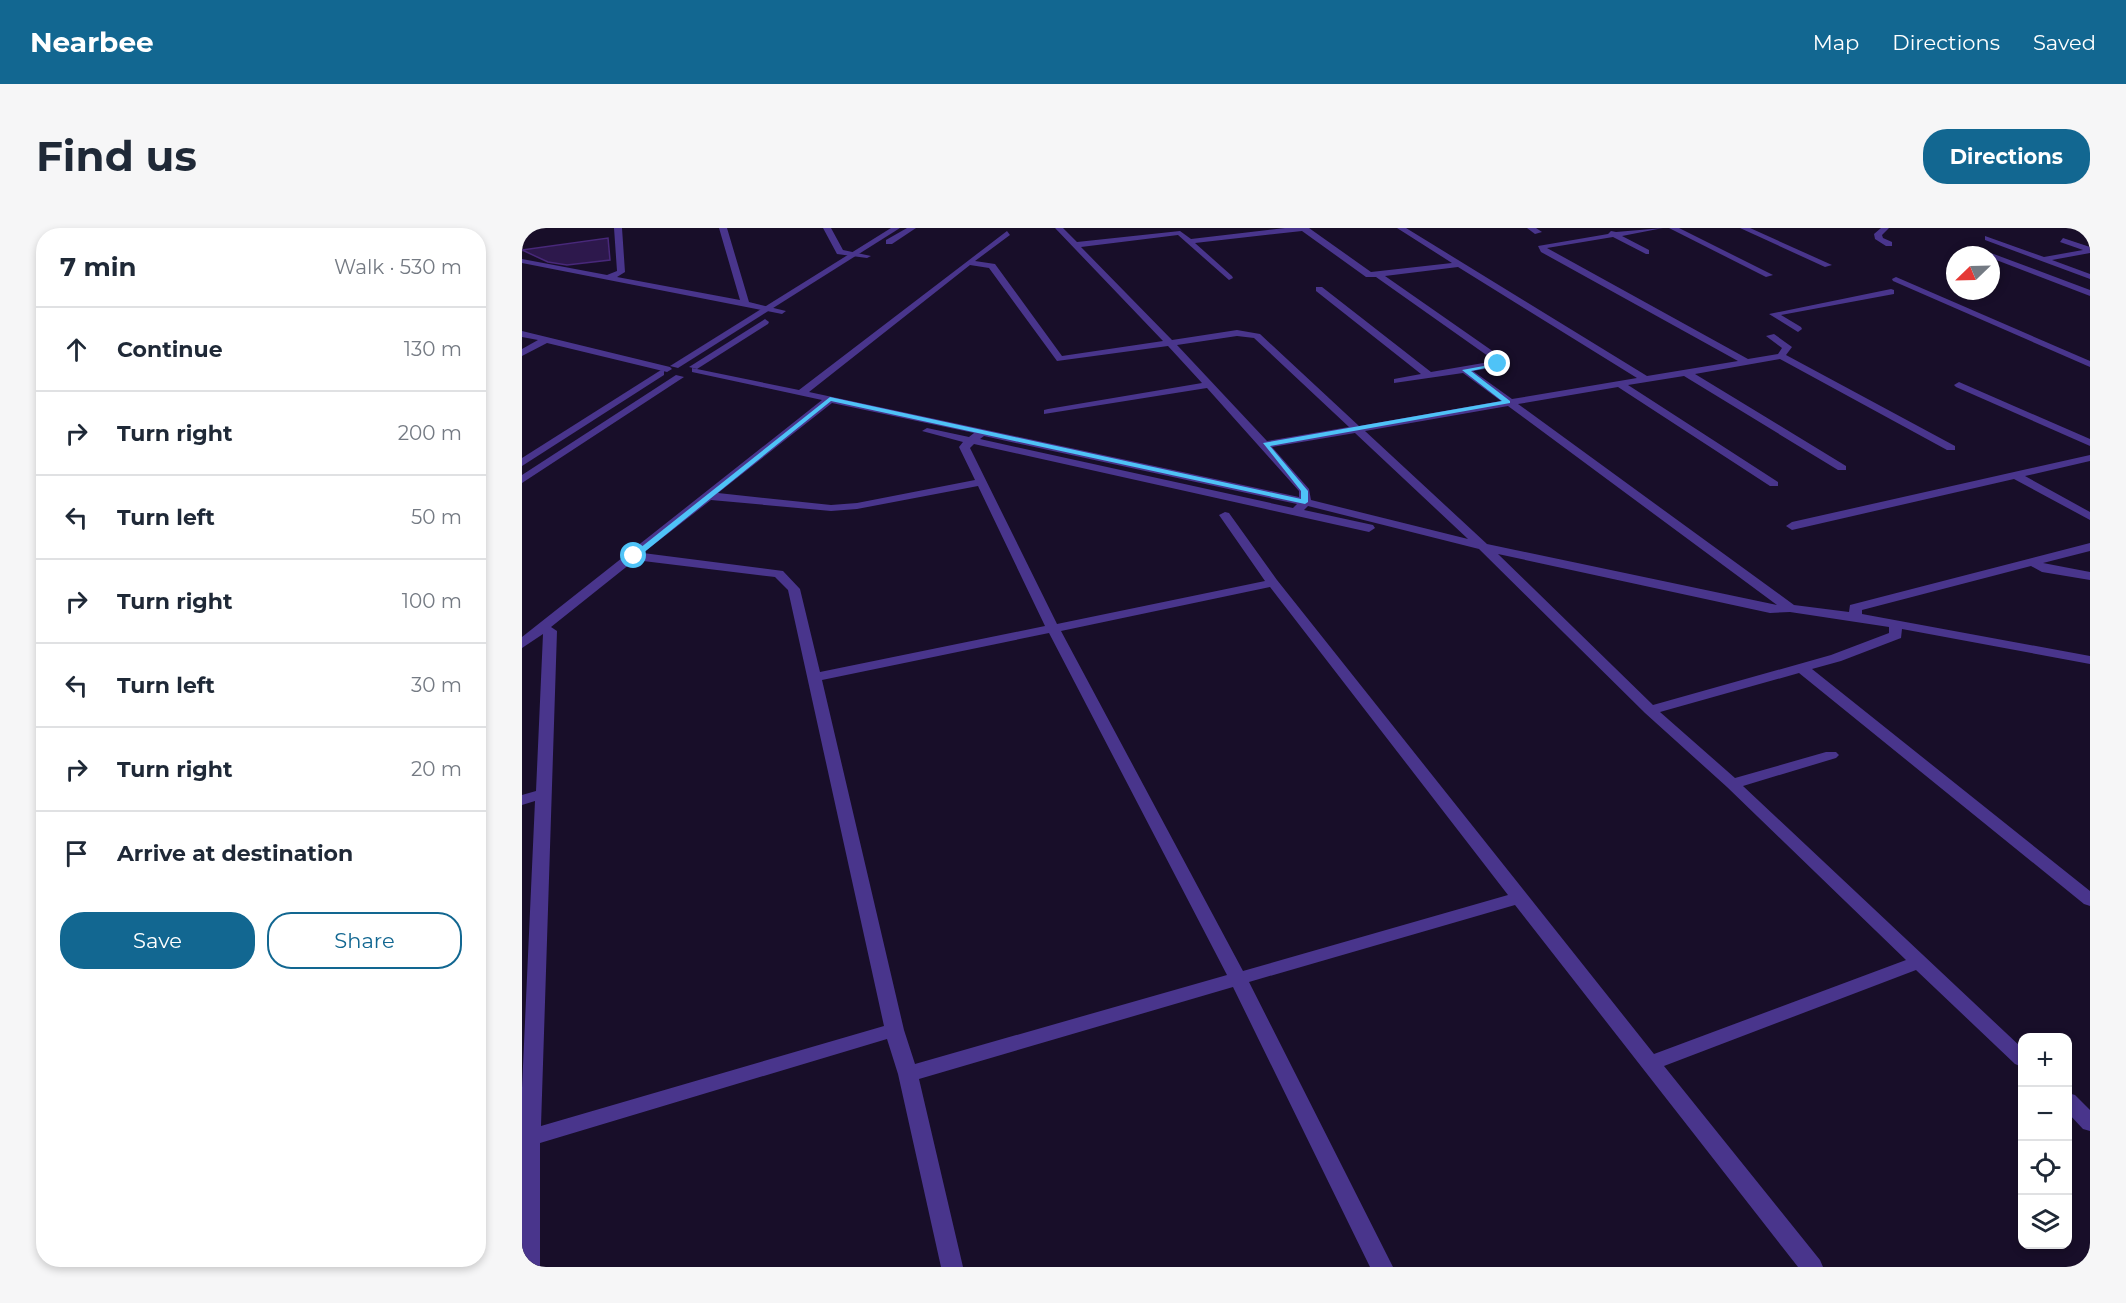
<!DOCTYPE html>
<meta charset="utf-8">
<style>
:root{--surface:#fff;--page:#f6f6f7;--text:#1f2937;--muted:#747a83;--line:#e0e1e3;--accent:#126791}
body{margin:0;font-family:Montserrat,sans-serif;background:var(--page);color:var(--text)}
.controls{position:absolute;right:18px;bottom:18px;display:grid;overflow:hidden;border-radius:12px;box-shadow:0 3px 9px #0003}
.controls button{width:54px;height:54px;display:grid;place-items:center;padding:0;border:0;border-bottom:2px solid var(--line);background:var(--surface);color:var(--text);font:30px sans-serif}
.compass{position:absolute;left:1424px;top:18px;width:54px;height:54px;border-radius:50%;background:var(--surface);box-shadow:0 3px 9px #0003;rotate:247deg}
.stop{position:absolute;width:18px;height:18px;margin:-14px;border:4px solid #4fc3f7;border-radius:50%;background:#fff}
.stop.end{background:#4fc3f7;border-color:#fff;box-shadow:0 2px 6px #0008}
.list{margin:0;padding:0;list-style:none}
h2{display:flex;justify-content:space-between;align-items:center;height:78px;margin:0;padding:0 24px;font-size:26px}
h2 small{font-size:20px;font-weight:400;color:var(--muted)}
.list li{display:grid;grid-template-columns:39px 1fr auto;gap:18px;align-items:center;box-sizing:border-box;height:84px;padding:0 24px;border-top:2px solid var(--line)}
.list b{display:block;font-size:22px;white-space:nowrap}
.list em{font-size:20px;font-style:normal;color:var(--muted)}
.actions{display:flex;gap:12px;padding:18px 24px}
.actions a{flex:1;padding:14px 0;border:2px solid var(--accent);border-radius:24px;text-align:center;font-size:21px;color:var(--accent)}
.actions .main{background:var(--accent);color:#fff}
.icon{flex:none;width:33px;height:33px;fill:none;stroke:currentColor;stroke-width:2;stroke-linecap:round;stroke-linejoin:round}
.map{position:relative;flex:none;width:1568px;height:1039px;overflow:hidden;border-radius:24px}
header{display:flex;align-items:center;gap:36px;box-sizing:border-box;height:84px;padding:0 30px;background:var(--accent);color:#fff}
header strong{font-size:28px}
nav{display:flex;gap:33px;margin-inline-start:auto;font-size:21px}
.intro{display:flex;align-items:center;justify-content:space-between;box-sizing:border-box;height:144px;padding:0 36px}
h1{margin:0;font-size:42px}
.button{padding:15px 27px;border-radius:24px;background:var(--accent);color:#fff;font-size:21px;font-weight:700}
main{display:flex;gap:36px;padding:0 36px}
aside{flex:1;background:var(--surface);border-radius:24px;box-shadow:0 3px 9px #0003}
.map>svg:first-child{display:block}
</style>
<header>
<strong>Nearbee</strong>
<nav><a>Map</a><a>Directions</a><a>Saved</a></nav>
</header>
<div class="intro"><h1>Find us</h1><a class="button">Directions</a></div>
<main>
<aside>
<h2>7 min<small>Walk · 530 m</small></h2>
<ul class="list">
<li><svg class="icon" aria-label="ahead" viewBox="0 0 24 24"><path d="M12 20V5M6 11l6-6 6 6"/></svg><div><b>Continue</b></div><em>130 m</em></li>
<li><svg class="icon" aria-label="right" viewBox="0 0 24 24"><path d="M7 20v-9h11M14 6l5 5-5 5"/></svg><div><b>Turn right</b></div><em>200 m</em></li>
<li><svg class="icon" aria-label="left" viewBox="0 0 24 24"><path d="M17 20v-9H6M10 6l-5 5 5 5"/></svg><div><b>Turn left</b></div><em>50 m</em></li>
<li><svg class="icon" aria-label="right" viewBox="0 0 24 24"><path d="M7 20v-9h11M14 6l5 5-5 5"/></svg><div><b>Turn right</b></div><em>100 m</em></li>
<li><svg class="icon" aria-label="left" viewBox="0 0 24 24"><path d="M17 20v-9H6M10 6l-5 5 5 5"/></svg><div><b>Turn left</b></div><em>30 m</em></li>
<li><svg class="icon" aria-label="right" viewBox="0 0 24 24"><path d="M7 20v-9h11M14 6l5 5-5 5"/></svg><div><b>Turn right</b></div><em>20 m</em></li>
<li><svg class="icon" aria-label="arrive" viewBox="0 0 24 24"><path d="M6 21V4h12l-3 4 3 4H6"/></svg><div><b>Arrive at destination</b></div></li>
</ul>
<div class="actions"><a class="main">Save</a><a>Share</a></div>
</aside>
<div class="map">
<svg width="1568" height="1039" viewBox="0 0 1568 1039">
<rect width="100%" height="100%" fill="#180e29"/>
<path fill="#2d184c" stroke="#48287a" stroke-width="1.5" d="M86,10l2,22 -43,5 -19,-3 -26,-12z"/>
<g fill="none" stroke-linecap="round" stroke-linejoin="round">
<g fill="#49358c" fill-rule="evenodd">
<path d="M92,0h8l3,44 -8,5 123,23 -21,-72h8l22,74 37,9 -4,3 -260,-51v-4l85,16 10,-4z"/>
<path d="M301,0h8l12,22 28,6 -4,2 -30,-4z"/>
<path d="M533,0h8l14,14 103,-11 11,8 94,-11h24l62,44 81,-9 -55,-35h9l241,148 91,-15 -197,-109 -3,-6 70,-12 3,-3 5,1 47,-4 -41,8 27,14v4h-3l-33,-17 -66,11 201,111 30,-5 4,-6 -16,-12 8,-2 18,13 -6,8 169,91v4h-8l-167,-91 -85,15 151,92v4h-8l-154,-94 -56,9 150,97v4h-8l-152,-99 -100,17 276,201 55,7 1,-7 240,-62v8l-47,12 47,9v8l-48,-8 -11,-6 -169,44v4l228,42v8l-188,-35 -1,9 -60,23 -29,8 278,222v15l-6,-2 -285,-231 -139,39 75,66 91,-26h10l3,3 -3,3 -93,28 279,262v19l-7,-3 -99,-94 -252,96 156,194 3,7h-25l-283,-362 -266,77 144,285h-23l-137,-280 -314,92 44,188h-22l-43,-193 -11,-35 -347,104v124h-18v-179l13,-287 -13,4v-10l14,-4 7,-157 -21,14v-11l300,-237 -130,-28v-4l107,22 208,-159 3,4 -35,26 20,3 67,92 101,-15zM780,3l64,46h10l119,84 -64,11 -109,-85h-6v4l105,83 -27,5v4l69,-10 38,28 -142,25 -99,-92 -23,-4 -65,10 -91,-93 97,-12 51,45 4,-2 -1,-2 -37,-33zM448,37l19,3 68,93 111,-15 34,37 -154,26 -4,1v4l163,-26 92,103v6l-490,-105zM936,39l179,111 -125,21 -39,-28 28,-5 5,-5 -2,-2 -119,-83zM715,108l17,2 95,89 -82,14 -90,-96zM310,175l142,30 -5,4 -42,-9 -5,3 41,11 -4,5 16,33 -118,23 -26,2 -113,-12zM986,178l269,199 -290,-61 -122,-113zM833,205l113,106 -157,-39 -2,-11 -37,-42zM462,208l313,68 -4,4 -313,-69zM452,216l395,88 6,-4 -2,-3 -69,-15 4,-4 171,43 166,164 82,74 179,173 -252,94 -377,-474 -48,-67 -4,-1 -6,3 46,66 -208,43 -87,-176zM456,258l67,140 -225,46 -20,-83 -17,-18 -140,-18 68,-53 120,11 26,-2zM976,326l272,59 20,-1 99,15v6l-58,22 -178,50zM113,332l140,17 13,13 96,436 -343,100 16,-495 -6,-4zM748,359l238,308 -265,76 -182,-340zM527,405l178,342 -312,89 -11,-34 -82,-350z"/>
<path d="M1005,0h9l6,4 -7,2z"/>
<path d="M1147,0h10l94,47 -7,2z"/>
<path d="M1218,0h10l82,37 -7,2z"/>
<path d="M1359,0h8l-7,7 1,3 9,4v4h-6l-11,-7 -1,-5z"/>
<path d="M1463,8l59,21 39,-7 -23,-8 3,-4 27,9v6l-38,7 38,14v5l-105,-39z"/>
<path d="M1469,25l99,37v6l-99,-38v-3h-4z"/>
<path d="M1374,49l194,84v6l-197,-86 -1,-2z"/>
<path d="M1369,61l3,1v4l-113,21 20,12 1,2 -4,3 -29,-18z"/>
<path d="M0,103l148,36 2,2 -5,3 -120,-29 -25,13v-7l16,-9 -16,-3z"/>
<path d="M1437,154l131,57v7l-134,-59 -2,-2z"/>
<path d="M1568,227v6l-65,15 65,36v8l-76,-41 -222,51 -6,-4 6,-4z"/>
<path d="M1546,865l7,2 15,15v21l-7,-2 -15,-16z"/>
</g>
<g fill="#49358c" fill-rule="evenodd">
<path d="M369,0h9l-222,140 -8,-2z"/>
<path d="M385,0h9l-24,16h-6v-4z"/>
<path d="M243,91l4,3 -1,2 -71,45 -8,-2z"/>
<path d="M139,142l3,1v4l-142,91v-8z"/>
<path d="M154,147l8,2 -162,106v-8z"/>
</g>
</g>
<path fill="#4fc3f7" d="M978,135v2l-29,6 39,30v2l-240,43 38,45v11l-3,2 -474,-103 -194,157 -7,-2 200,-159 471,102v-8l-38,-48 239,-42 -40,-31z"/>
</svg>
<div class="controls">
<button>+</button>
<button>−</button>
<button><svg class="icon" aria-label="locate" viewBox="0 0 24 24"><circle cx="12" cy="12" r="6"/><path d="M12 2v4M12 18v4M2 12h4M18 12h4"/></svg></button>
<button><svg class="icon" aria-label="layers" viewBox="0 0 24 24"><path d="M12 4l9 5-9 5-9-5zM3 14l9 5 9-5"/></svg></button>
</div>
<svg class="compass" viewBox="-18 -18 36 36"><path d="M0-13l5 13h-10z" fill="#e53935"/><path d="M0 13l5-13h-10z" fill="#747a83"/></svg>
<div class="stop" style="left:112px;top:328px"></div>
<div class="stop end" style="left:976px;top:136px"></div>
</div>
</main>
